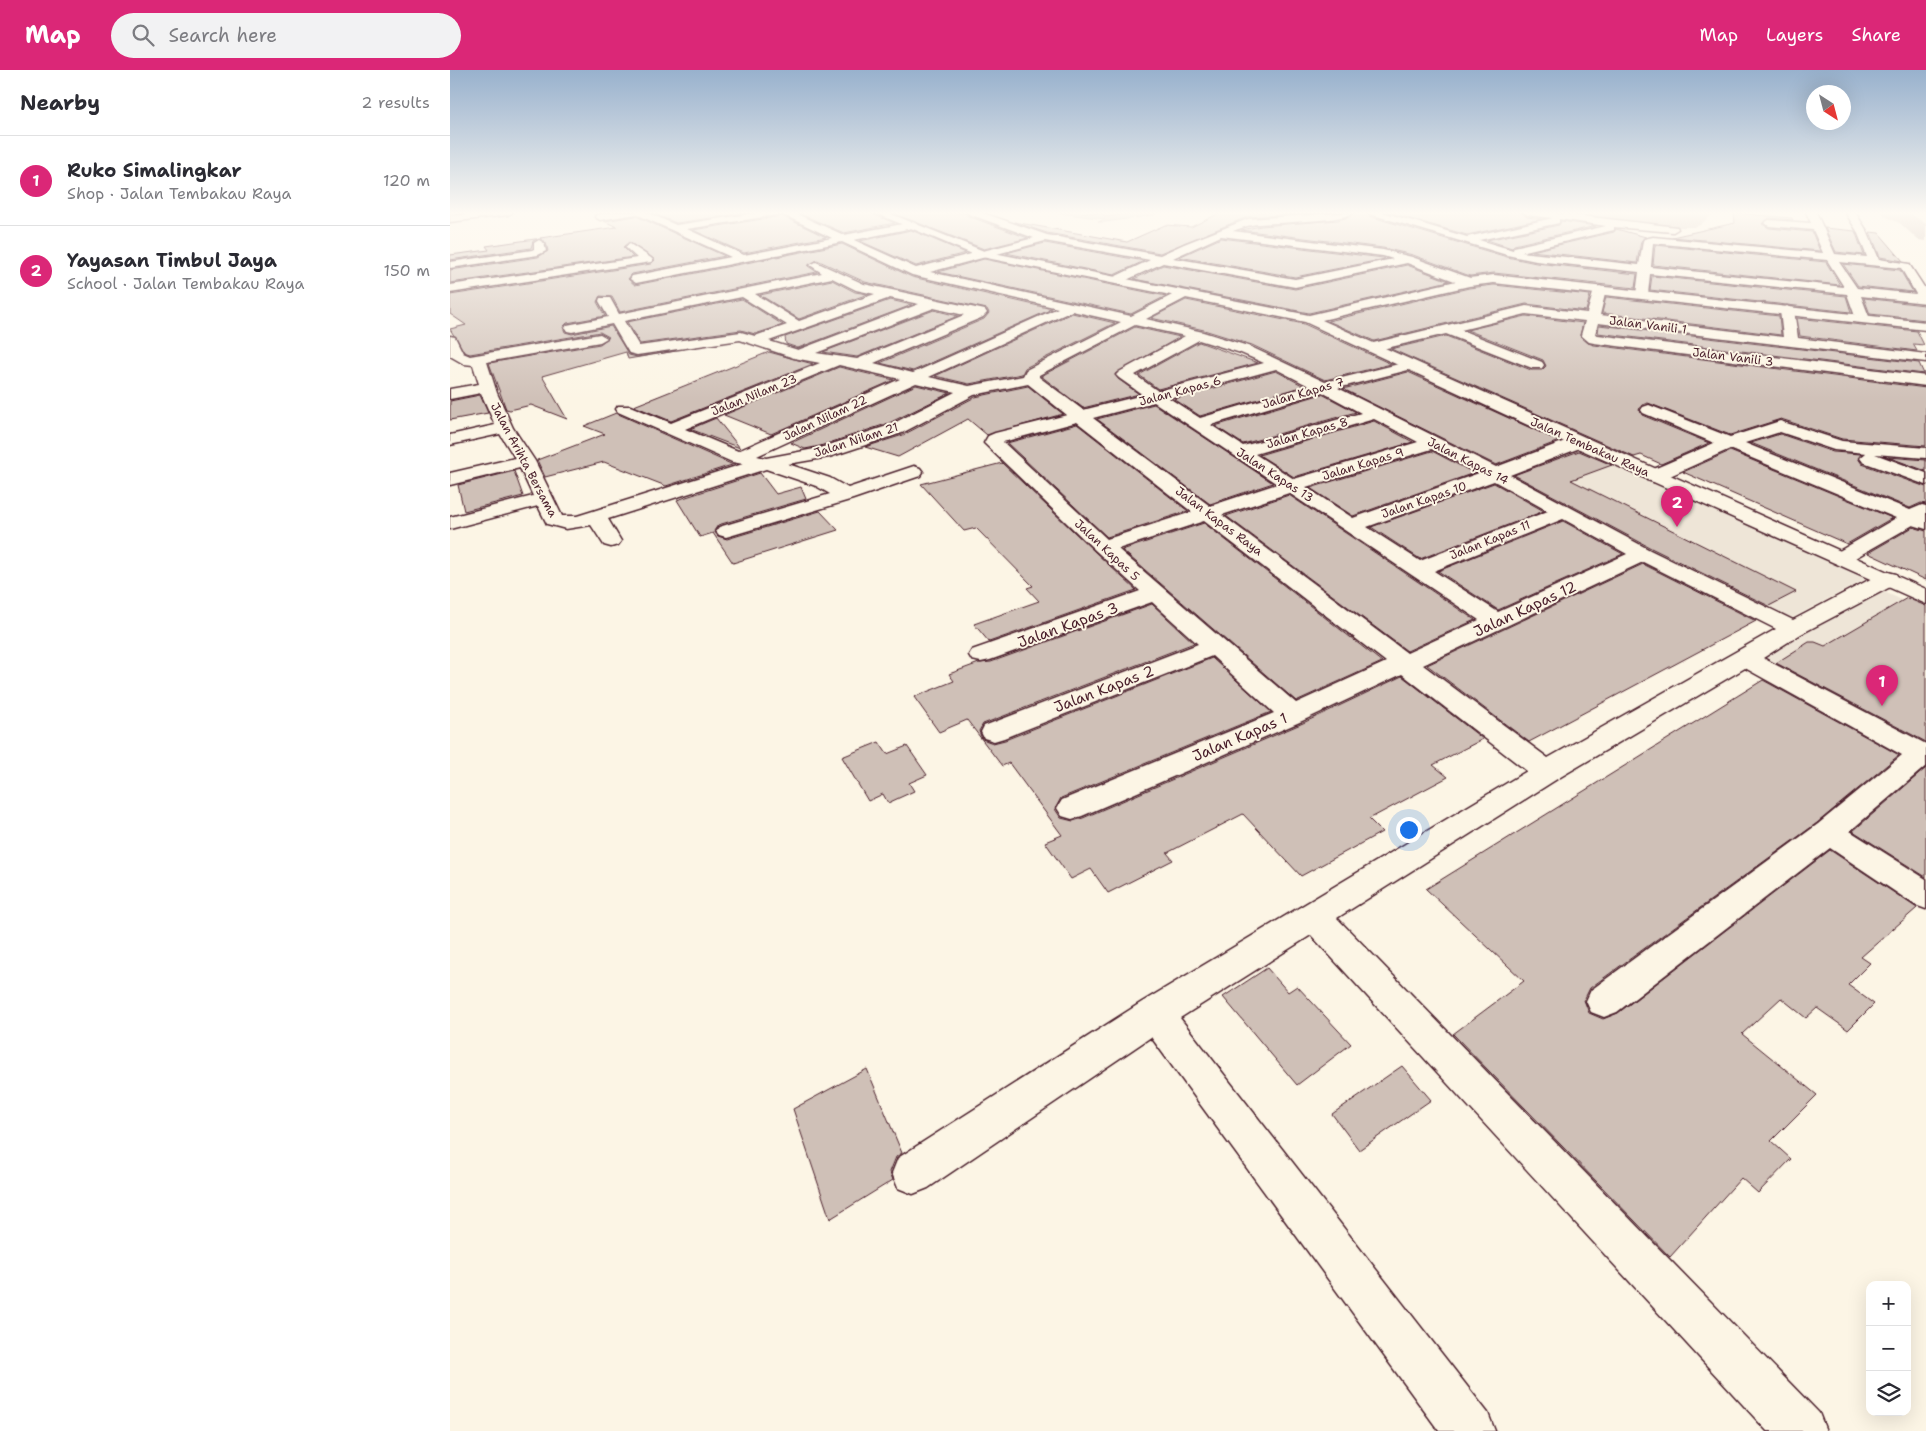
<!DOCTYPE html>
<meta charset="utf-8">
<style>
:root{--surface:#fff;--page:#f2f2f3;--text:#2b2b33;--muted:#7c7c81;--line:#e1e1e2;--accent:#db2777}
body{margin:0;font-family:"Shantell Sans",sans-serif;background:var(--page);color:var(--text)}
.controls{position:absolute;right:15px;bottom:15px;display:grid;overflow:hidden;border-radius:10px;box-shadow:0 5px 20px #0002}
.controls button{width:45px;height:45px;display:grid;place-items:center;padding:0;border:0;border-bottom:1px solid var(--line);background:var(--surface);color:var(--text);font:25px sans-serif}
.compass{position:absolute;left:1356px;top:15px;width:45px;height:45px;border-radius:50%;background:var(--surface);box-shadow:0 5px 20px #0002;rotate:144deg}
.you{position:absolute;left:958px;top:759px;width:18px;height:18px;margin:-12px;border:4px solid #fff;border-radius:50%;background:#1a73e8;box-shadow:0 0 0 8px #1a73e833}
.badge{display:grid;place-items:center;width:32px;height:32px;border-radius:50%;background:var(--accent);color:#fff;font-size:16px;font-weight:700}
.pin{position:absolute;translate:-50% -41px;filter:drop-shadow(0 1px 2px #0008)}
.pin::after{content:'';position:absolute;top:26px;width:18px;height:15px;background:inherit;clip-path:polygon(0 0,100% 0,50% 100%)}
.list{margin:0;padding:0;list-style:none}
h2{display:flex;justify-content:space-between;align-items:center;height:65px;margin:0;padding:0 20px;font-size:21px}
h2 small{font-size:16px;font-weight:400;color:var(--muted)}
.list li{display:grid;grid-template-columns:32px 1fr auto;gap:15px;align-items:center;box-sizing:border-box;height:90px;padding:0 20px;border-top:1px solid var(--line)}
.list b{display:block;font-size:19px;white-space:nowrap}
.list p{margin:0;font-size:16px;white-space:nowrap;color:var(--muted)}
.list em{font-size:16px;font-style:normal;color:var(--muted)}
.icon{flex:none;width:28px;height:28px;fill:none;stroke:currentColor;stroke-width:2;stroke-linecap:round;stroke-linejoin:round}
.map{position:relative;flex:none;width:1476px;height:1361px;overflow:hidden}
header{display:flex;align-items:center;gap:30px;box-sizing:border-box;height:70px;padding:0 25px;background:var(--accent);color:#fff}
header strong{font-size:24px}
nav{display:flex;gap:28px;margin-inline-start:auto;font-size:18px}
.search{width:350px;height:45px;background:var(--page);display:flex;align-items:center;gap:12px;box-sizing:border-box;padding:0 18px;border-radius:28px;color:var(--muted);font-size:19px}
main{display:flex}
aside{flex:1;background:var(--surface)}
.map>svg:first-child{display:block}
</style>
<header>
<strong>Map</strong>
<div class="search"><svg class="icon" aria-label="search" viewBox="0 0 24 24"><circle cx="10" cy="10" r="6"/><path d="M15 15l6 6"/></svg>Search here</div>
<nav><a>Map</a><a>Layers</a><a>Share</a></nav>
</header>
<main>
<aside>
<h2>Nearby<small>2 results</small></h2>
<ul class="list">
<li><span class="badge">1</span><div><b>Ruko Simalingkar</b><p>Shop · Jalan Tembakau Raya</p></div><em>120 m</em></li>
<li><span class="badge">2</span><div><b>Yayasan Timbul Jaya</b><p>School · Jalan Tembakau Raya</p></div><em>150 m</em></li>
</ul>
</aside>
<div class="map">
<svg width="1476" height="1361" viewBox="0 0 1476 1361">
<rect width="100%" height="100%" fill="#fcf5e5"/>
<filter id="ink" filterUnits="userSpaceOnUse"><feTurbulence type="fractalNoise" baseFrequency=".02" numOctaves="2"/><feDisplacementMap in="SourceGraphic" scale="10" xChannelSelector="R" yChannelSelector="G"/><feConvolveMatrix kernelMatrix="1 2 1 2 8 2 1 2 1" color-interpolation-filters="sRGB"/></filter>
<g filter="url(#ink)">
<g fill="#eee5d7">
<path d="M1132,376l284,133 -84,44 -281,-148z"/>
<path d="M1430,520l46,21v143l-175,-95z"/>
</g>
<path fill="#c0aca5" stroke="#917474" d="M603,142h103l-2,3 -49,7h-7l7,-3z"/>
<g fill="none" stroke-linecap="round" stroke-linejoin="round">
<path stroke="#79575c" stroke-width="1" d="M632,142l19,2 6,3 38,-5"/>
<g fill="#c0aca5" fill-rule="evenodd">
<path d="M1136,142c33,-4 68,3 102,3l3,-3h20l2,2 -13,11 -7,2h-31l-66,-9 -7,-2z"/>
<path d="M1432,142c20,-2 28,0 44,12v17l-8,-1 -17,-16 -16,-8z"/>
</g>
</g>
<g fill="#cfc0b7" stroke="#4a1f2b">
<path d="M200,142h103l-77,11z"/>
<path d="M346,142h75l1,2 23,9 -51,10z"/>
<path d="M440,142l75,1 3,3 60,22 -44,11z"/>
<path d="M772,142h110l-85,5 -87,36 -113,-20 -33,-11 113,20 38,-17 26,2z"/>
<path d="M906,142h10l3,4 138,41 29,6 101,11 -2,14 -141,-15 -24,3 -57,-21 -30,-7 -142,-18 20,-4 77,-6 11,-3z"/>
<path d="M937,142h134l6,5 15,2 -75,16z"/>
<path d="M1284,143l58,5 1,2 -24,-2 -7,6 7,4 43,4 8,19 -148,-14 63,-14z"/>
<path d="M186,146l89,40 -93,18 -4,5 7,6 207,-41 70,33 140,32 -139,62 -33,-8 104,-44 5,-6 -2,-4 -122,-27 -48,-22 -9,6 9,6 -197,40 -8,-15 -12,-1 -3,6 8,14 -38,7 -4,4 2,5 7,2 39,-8 18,29 8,2 39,-6 -48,8 -2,-7 -84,24 25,43 -36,-14 -21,5 -4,-1 -17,-46 111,-19 9,-7 -9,-5 -130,22 -6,-2 -14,-23 16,-4 -16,-11v-19l201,-31 4,-4 -26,-18 -6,5 10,10 -183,26v-13l88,-13 10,-6 -2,-8 -6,-5 77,-11 -13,-6z"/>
<path d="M332,146l44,21 -82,16 -51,-23z"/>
<path d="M1111,151l35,5 -82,19 -2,3 -25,-8 72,-15z"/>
<path d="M1375,158l30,3 9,24 -28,-3z"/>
<path d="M1166,159l30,8 -5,4 -4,22 -105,-12 82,-19z"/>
<path d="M461,160l55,23 -50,13 -56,-25z"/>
<path d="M1420,162l9,1 24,28 -23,-4z"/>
<path d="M771,168l162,20 2,1 -90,18 -116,-20z"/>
<path d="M85,169h2l-4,2 -2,7 -81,12v-5l39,-5 -3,-4z"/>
<path d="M595,173l99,18 -30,14 -108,-22z"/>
<path d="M1205,175l171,17 14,23 -187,-20z"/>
<path d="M534,189l182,37 -35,18 -193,-42z"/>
<path d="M1393,194l57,6 13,22 -55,-6z"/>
<path d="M713,195l132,24 112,-24 42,16 -140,32 -175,-34z"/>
<path d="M1202,206l194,20 5,16 -201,-22z"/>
<path d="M382,210l23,12 13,2 -69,25 -39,-24z"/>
<path d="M1044,215l96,10 -4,16 -60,-7 -152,37 -46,-20 141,-33z"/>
<path d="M1156,227l173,19 2,19 -179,-22z"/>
<path d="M1414,228l60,7 2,3v12l-56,-6z"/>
<path d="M292,229l41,26 -28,9 -14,-4 -101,14 -13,-22z"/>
<path d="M440,230l22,5 -114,43 -12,-4 -1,-7z"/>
<path d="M736,230l118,24 87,40 -66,16 -73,-35 -48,-15 -53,-12z"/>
<path d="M484,240l24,6 -101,41 -34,-5z"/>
<path d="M622,243l43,10 -90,45 -3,6 -53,10 -34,-8z"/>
<path d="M1076,246l57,7 -3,13 8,7 6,2 332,43v58l-84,-7 -61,-20 -51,16 -82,-32 -6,2 -3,4 3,6 67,28 -48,21 -20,-9 -7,2 -243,-108 55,-13 85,34h11l4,-4 -3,-6 -76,-30z"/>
<path d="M1347,248l120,13 7,14 -11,-1 4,7 -117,-15z"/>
<path d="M1149,255l320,38 5,11 -326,-41z"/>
<path d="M685,257l45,10 -65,37 3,5 21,15 -56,14 -42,-32z"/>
<path d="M749,272l59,21 -100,26 -19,-14z"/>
<path d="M319,282l44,12 -142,57 -37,-15z"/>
<path d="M389,297l55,13 -123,54 -47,-19z"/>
<path d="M826,301l28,15 -104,30 -26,-17z"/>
<path d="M958,302l151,69 -63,24 -153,-76z"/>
<path d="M466,315l34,8 -61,30 -69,23 -15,3 -14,-6z"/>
<path d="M578,316l35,28 -76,21 -19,-16 -70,38 -33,-10 38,-12 72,-38z"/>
<path d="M872,324l34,18 -113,32 -28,-18z"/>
<path d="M30,325l8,18 -38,7v-19z"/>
<path d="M704,334l119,79 -63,21 -113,-85z"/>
<path d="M166,343l115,51h4l-69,22 -62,-24 -59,15 -8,-17 68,-26 -21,-8z"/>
<path d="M266,348l24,30 -50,-19z"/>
<path d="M924,351l39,21 -119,35 -35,-22z"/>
<path d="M627,354l111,87 -81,26 -100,-94z"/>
<path d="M1330,364l53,18 28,2 -3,4 4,6 64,23v17l-5,-1 -11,5 -159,-65z"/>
<path d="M982,381l42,22 -121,43 -43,-28z"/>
<path d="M1129,381l33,14 -41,15 225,112 -27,14 -118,-58 -137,-73z"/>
<path d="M1280,381l162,67 -45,26 -164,-72z"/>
<path d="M1438,387l38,3v11z"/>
<path d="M552,393l93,89 41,38 -147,52 -15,-18 65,-23 -12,-13 6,-2 -57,-58 -12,3 -43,-47z"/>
<path d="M64,401l9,25 -59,15 -6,-26z"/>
<path d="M310,403l16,21 25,-7 5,12 -88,26 -4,6 4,5 9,3 93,-28 18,19 -105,33 -20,-30 -13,4 -23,-37z"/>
<path d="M1044,413l50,28 -124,48 -49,-32z"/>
<path d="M839,425l186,125 -68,31 -181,-135z"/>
<path d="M1113,451l60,33 -125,56 -60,-39z"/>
<path d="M754,453l178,139 -86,39 -174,-151z"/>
<path d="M1463,457l13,4v49l-58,-27z"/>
<path d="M1193,494l113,57 -227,121 -102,-77z"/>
<path d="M1457,528l19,8v136l-150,-79 33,-21h6l10,4z"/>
<path d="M702,534l42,39 -211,81 -4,7 3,8 11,4 12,-3 207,-82 59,54 -210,86 -6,11 6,9 12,3 10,-3 220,-95 99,-47 81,63 -50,26 15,12 -79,42 13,13 -81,44 -58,-62 -76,39 6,7 -65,33 -17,-24 -20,10 -26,-37 17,-7 -53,-72 -7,3 -35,-46 -28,12 -25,-35 40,-16 -5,-7 30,-11 12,-1z"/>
<path d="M1313,610l136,75 -82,68 -227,165 -6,12 5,13 14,6 15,-6 212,-163 87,58 -56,49 9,6 -22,22 26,19 -26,26 -31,-22 -11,10 -25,-20 -39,36 75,61 -46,46 20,18 -33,34 -17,-15 -71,79 -217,-223 71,-53 -98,-92z"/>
<path d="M429,672l8,12 20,-8 20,29 -18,8 5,8 -26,12 -5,-9 -15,7 -26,-44z"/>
<path d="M1476,698v109l-73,-46z"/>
<path d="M817,898l21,24 9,-6 54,58 -54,41 -74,-88z"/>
<path d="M952,996l29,34 -72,50 -27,-36z"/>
<path d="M417,999l35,84 -6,4 -6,15 3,8 -63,39 -37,-110z"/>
</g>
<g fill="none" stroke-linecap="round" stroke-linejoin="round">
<g stroke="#4a1f2b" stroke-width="3">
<g id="minor">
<path d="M37,142h26l-5,3 -58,7v-6z"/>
<path d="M166,142h30l30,13 87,-13h29l52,23 69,-13 5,3 -1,2 -63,13 62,28 118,-30 -65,-24 -2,-2h13l67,23 113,20 24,-11 64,-25 106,-7c-7,10 -86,10 -102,13 -7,1 -13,4 -19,6l150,19 29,7 61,22 2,3 -2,3h-8l-58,-22 -112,24 -132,-24 -45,21 -6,-4 2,-3 36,-17 -105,-19 -115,31 201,44 49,-25h8l2,3 -2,3 -42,22 57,13 48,15 74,35 86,-21 5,1 2,3 -2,3 -78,20 158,79 77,-29 6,-1 6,1 3,4 -3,4 -75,29 140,75 143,70 87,-46 8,-2 8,2 3,5 -3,5 -95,50 -38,24 163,86v22l-76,65 76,48v30l-11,-4 -85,-57 -213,164 -13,5 -13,-5 -5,-11 5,-11 227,-166 84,-69 -157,-87 -188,111 -220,139 482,495 7,18h-59l-456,-496 -131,83 308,395 7,18h-56l-288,-394 -223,151 -15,6 -15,-6 -6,-15 6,-15 244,-156 385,-231 -125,-97 -100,47 -220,95 -10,3 -10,-3 -5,-8 5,-8 212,-87 -62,-57 -208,82 -10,3 -10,-3 -3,-6 3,-6 214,-82 -46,-42 -162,58 -9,2 -9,-2 -3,-5 3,-5 168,-59 -44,-40 -112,-108 4,-7 7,-3 72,-18 -39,-31 -54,11 -72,38 -73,24 -41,7 42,14 18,10 66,-22 6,2 3,4 -3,4 -67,23 -120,36 -7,2 -7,-2 -3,-4 3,-4 111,-33 -14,-8 -50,-17 -158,50 13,22 -3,4 -7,2 -7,-2 -13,-20 -25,4 -19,-5 -9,-18 -88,23v-12l83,-21 -13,-28 -70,17v-12l65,-15 -15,-24 -50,11v-10l45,-10 -14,-32 -31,6v-10l29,-5 -6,-19 -9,-1 -14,-8v-20l5,1 8,16 7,3 130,-22 7,4 -7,4 -113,20 10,31 16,35 22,33 27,55h15l166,-52 -11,-2 -114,-50 -2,-3 2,-3h12l41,17 149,-60 -26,-5 -54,-18 -103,15 -8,-2 -17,-29 -40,8 -5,-1 -2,-3 2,-3 41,-8 -9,-16 1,-3h10l9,16 203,-41 -12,-8 6,-3 48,22 121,26 2,3 -4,4 -109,46 39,10 145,-65 -146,-33 -70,-33 -206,41 -6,-4 2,-3 99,-19 -95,-43 -36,6 -5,-3 1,-2zM332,144l50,24 -88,17 -57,-26zM771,166l162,20 10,3 -98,20 -122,-21zM382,208l24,12 19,4 -76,27 -44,-27zM292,227l45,28 -32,11 -14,-4 -102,14 -15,-25zM440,228l29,6 -121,46 -29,-9zM484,238l30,7 -107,44 -41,-6zM622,241l49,11 -95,48 -3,6 -54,10 -40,-9zM685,255l50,11 -66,36 -3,3 3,3 24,17 -60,15 -44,-33v-2zM749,270l42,13 23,10 -106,28 -23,-16zM389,295l61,14 -162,72 -53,-22zM826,299l33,17 -109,32 -31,-20zM466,313l39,9 -65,33 -70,23 -54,10 -9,-2zM872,322l39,21 -118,33 -32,-21zM704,332l123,82 -67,22 -117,-88zM924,349l44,23 -124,37 -39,-25zM627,352l115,90 -85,27 -104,-97zM982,379l47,24 -126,45 -47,-31zM1044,411l54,30 -128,50 -53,-34zM839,423l190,127 -72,33 -185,-138zM1113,449l64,35 -129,58 -64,-41zM754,451l182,141 -90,41 -178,-154zM1193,492l133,67 -228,129 -125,-93z"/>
<path d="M918,142h14l85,25 86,-19 -25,-3 -5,-3h24l130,15 1,2 -5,3 -59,-5v3l-93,22 118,13 4,-24 1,-2 9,-2 170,16 -10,-23 -44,-4 -5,-3 5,-3 42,3 -5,-11h10l19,42 32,3 -10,-26 -12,-19h10l12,19 12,28 30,5 17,26v13l-65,-7 9,23 -7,4 -7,-4 -9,-25 -197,-20 -2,20 -6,4 -6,-4 3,-22 -103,-11 -29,-6 -137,-41zM1109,149l47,7 -92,21 -1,3 -34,-10 80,-17zM1203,173l174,17 17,27 -193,-20zM1389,192l62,6 15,26 -59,-6z"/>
<path d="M89,170l5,3 2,8 -8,4 -88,13v-6l82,-12 2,-1v-6z"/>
<path d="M180,174l21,14 2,2 -2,2 -201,31v-8l187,-27 -12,-11z"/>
<path d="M1150,216l6,4 -6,25 183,22 -3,-27 7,-4 7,4 4,28 128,16v8l-328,-39 -3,11 3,1 328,41v10l-332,-43 -5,-1 -8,-7 4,-14 -59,-7 -65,16 81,32 2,3 -2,3h-10l-86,-34 -72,17 -5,-1 -2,-3 2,-3 157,-38 61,7 7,-23z"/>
<path d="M1199,335l81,32 50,-16 62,20 84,7v10l-51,-4 51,19v12l-63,-23 -3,-4 6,-5 -32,-3 -54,-18 -35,11 165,67 12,-5 4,1v23l-13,-4 -65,37 -7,2 -7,-2 -4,-4 4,-4 62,-36 -166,-69 -69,31 -7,2 -7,-2 -2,-4 2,-4 67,-29 -71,-30 -2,-3 2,-3z"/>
</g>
</g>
<g stroke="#4a1f2b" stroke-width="3">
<path id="tertiary" d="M423,142h13l98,39 325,64 160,-37 25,-3 432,47v8l-432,-47 -25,3 -147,34 604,269v15l-353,-158 -268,-124 -328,-66z"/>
</g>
<use href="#minor" fill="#fcf5e5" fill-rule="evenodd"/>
<use href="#tertiary" fill="#fcf5e5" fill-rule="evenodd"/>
</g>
</g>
<linearGradient id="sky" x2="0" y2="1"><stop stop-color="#98b1cd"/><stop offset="0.43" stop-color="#fefaf3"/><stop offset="1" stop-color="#fefaf3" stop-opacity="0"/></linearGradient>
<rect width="1476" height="332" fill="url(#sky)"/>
<g text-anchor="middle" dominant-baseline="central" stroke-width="4" stroke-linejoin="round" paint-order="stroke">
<g font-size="12" fill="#4a1f2b" stroke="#fcf5e5">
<text transform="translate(1198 255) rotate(7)">Jalan Vanili 1</text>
<text transform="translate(1283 287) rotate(7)">Jalan Vanili 3</text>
<text transform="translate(730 321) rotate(-15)">Jalan Kapas 6</text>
<text transform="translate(853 323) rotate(-16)">Jalan Kapas 7</text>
<text transform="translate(304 325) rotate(-22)">Jalan Nilam 23</text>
<text transform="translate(375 348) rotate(-25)">Jalan Nilam 22</text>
<text transform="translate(857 363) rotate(-16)">Jalan Kapas 8</text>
<text transform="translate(406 370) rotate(-18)">Jalan Nilam 21</text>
<text transform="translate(1140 377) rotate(24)">Jalan Tembakau Raya</text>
<text transform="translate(74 390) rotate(62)">Jalan Arihta Bersama</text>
<text transform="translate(1018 391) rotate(27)">Jalan Kapas 14</text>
<text transform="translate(913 394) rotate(-17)">Jalan Kapas 9</text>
<text transform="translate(825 405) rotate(33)">Jalan Kapas 13</text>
<text transform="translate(974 430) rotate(-19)">Jalan Kapas 10</text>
<text transform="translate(769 451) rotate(37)">Jalan Kapas Raya</text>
<text transform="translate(1040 470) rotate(-22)">Jalan Kapas 11</text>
<text transform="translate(657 480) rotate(43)">Jalan Kapas 5</text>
</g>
<g font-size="15" fill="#4a1f2b" stroke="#fcf5e5">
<text transform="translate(1075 539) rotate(-25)">Jalan Kapas 12</text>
<text transform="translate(618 555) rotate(-20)">Jalan Kapas 3</text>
<text transform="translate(654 619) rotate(-21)">Jalan Kapas 2</text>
<text transform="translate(790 667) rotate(-23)">Jalan Kapas 1</text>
</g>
</g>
</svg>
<div class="controls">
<button>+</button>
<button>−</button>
<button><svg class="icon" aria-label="layers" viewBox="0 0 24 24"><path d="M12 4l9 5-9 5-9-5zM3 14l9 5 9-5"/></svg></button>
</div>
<svg class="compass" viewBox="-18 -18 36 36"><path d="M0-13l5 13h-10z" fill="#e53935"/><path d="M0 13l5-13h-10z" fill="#7c7c81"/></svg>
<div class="you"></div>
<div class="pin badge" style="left:1432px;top:636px">1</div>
<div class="pin badge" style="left:1227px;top:457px">2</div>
</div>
</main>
